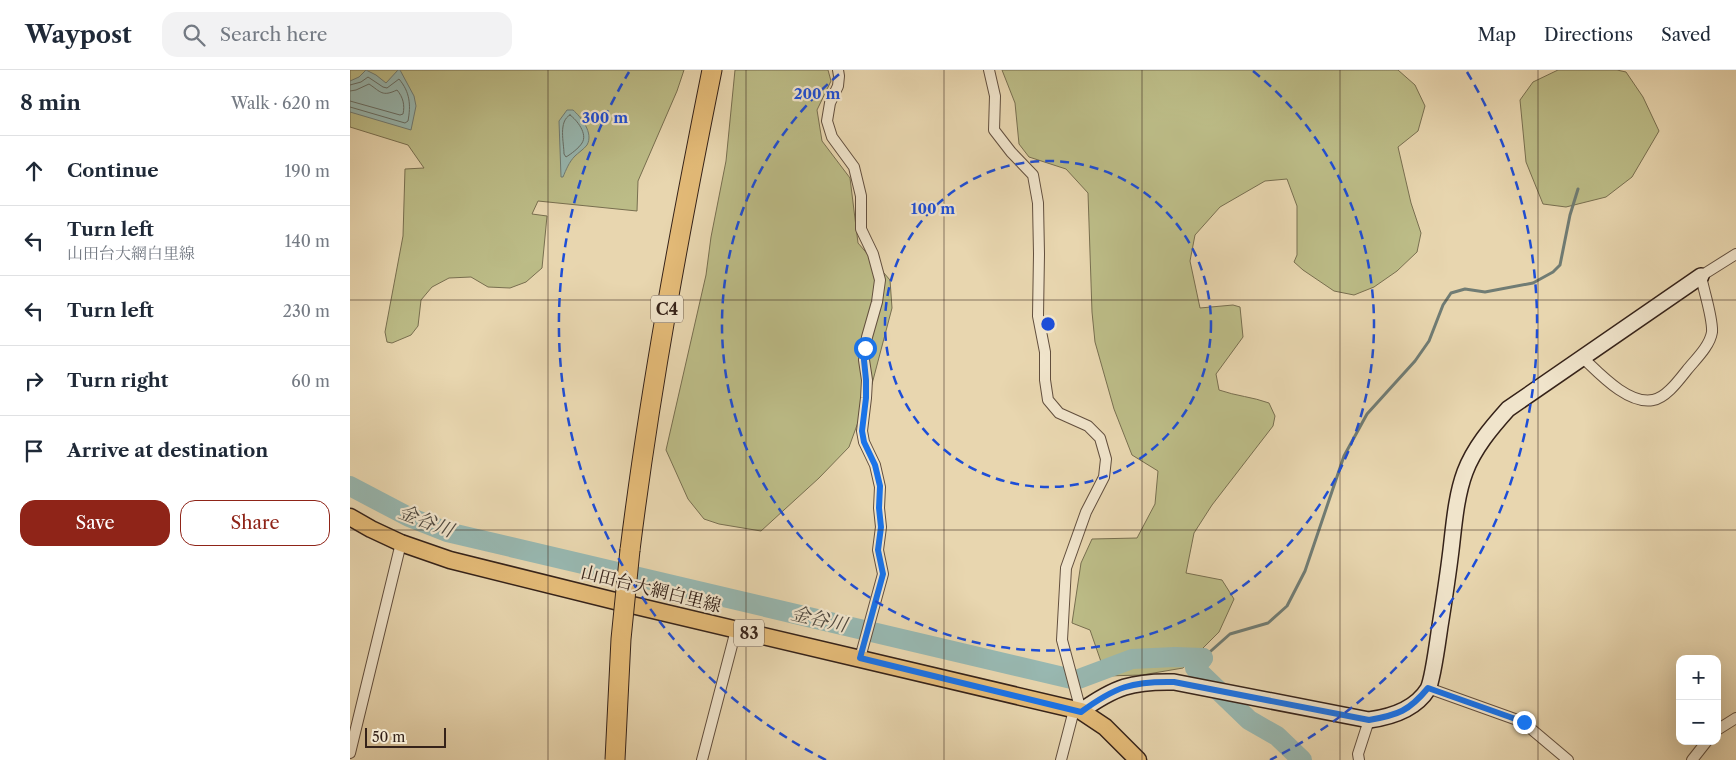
<!DOCTYPE html>
<meta charset="utf-8">
<style>
:root{--surface:#fff;--page:#f2f2f3;--text:#1f2937;--muted:#747a83;--line:#e0e1e3;--accent:#8f2418}
body{margin:0;font-family:"Libre Caslon Text","Noto Serif JP",serif;background:var(--page);color:var(--text)}
.controls{position:absolute;right:15px;bottom:15px;display:grid;overflow:hidden;border-radius:10px;box-shadow:0 5px 20px #0002}
.controls button{width:45px;height:45px;display:grid;place-items:center;padding:0;border:0;border-bottom:1px solid var(--line);background:var(--surface);color:var(--text);font:25px sans-serif}
.scale{position:absolute;left:15px;bottom:12px;width:81px;box-sizing:border-box;padding-left:5px;border:2px solid #352219;border-top:0;font-size:14px;line-height:18px;white-space:nowrap;color:#352219;-webkit-text-stroke:4px #f0e4cb;paint-order:stroke}
.stop{position:absolute;width:15px;height:15px;margin:-11px;border:4px solid #1a73e8;border-radius:50%;background:#fff}
.stop.end{background:#1a73e8;border-color:#fff;box-shadow:0 1px 5px #0008}
.list{margin:0;padding:0;list-style:none}
h2{display:flex;justify-content:space-between;align-items:center;height:65px;margin:0;padding:0 20px;font-size:21px}
h2 small{font-size:16px;font-weight:400;color:var(--muted)}
.list li{display:grid;grid-template-columns:32px 1fr auto;gap:15px;align-items:center;box-sizing:border-box;height:70px;padding:0 20px;border-top:1px solid var(--line)}
.list b{display:block;font-size:19px;white-space:nowrap}
.list p{margin:0;font-size:16px;white-space:nowrap;color:var(--muted)}
.list em{font-size:16px;font-style:normal;color:var(--muted)}
.actions{display:flex;gap:10px;padding:15px 20px}
.actions a{flex:1;padding:11px 0;border:1px solid var(--accent);border-radius:15px;text-align:center;font-size:18px;color:var(--accent)}
.actions .main{background:var(--accent);color:#fff}
.icon{flex:none;width:28px;height:28px;fill:none;stroke:currentColor;stroke-width:2;stroke-linecap:round;stroke-linejoin:round}
.map{position:relative;flex:none;width:1386px;height:690px;overflow:hidden}
header{display:flex;align-items:center;gap:30px;box-sizing:border-box;height:70px;padding:0 25px;background:var(--surface);border-bottom:1px solid var(--line)}
header strong{font-size:24px}
nav{display:flex;gap:28px;margin-inline-start:auto;font-size:18px}
.search{width:350px;height:45px;background:var(--page);display:flex;align-items:center;gap:12px;box-sizing:border-box;padding:0 18px;border-radius:15px;color:var(--muted);font-size:19px}
main{display:flex}
aside{flex:1;background:var(--surface)}
.map>svg:first-child{display:block}
</style>
<header>
<strong>Waypost</strong>
<div class="search"><svg class="icon" aria-label="search" viewBox="0 0 24 24"><circle cx="10" cy="10" r="6"/><path d="M15 15l6 6"/></svg>Search here</div>
<nav><a>Map</a><a>Directions</a><a>Saved</a></nav>
</header>
<main>
<aside>
<h2>8 min<small>Walk · 620 m</small></h2>
<ul class="list">
<li><svg class="icon" aria-label="ahead" viewBox="0 0 24 24"><path d="M12 20V5M6 11l6-6 6 6"/></svg><div><b>Continue</b></div><em>190 m</em></li>
<li><svg class="icon" aria-label="left" viewBox="0 0 24 24"><path d="M17 20v-9H6M10 6l-5 5 5 5"/></svg><div><b>Turn left</b><p>山田台大網白里線</p></div><em>140 m</em></li>
<li><svg class="icon" aria-label="left" viewBox="0 0 24 24"><path d="M17 20v-9H6M10 6l-5 5 5 5"/></svg><div><b>Turn left</b></div><em>230 m</em></li>
<li><svg class="icon" aria-label="right" viewBox="0 0 24 24"><path d="M7 20v-9h11M14 6l5 5-5 5"/></svg><div><b>Turn right</b></div><em>60 m</em></li>
<li><svg class="icon" aria-label="arrive" viewBox="0 0 24 24"><path d="M6 21V4h12l-3 4 3 4H6"/></svg><div><b>Arrive at destination</b></div></li>
</ul>
<div class="actions"><a class="main">Save</a><a>Share</a></div>
</aside>
<div class="map">
<svg width="1386" height="690" viewBox="0 0 1386 690">
<rect width="100%" height="100%" fill="#e8d6af"/>
<filter id="stains"><feTurbulence type="fractalNoise" baseFrequency=".004" numOctaves="4"/><feColorMatrix values="0 0 0 0 .2 0 0 0 0 .09 0 0 0 0 .02 0 0 0 .5 -.17"/></filter>
<radialGradient id="worn" r=".72"><stop offset=".6" stop-color="#630" stop-opacity="0"/><stop offset="1" stop-color="#630" stop-opacity=".3"/></radialGradient>
<g fill="#bcbc87" stroke="#786f50">
<path d="M0,0h334l-7,21 -39,90 -1,30 -99,-10 -6,13 15,2 -5,52 -16,14 -16,6 -22,-1 -17,-10 -22,1 -17,9 -11,13 -3,26 -7,9 -19,8 -5,-1 -2,-10 18,-96 2,-67 19,-1 -16,-23 -58,-18z"/>
<path d="M385,0h93l3,11 -14,29 5,31 28,37 8,65 32,37 2,28 -20,76 -23,63 -30,31 -58,53 -42,-7 -15,-5 -16,-20 -22,-49 40,-175 5,-38 15,-76z"/>
<path d="M652,0h396l17,15 10,21 -7,25 -20,16 13,56 10,30 -4,19 -20,19 -23,16 -20,8 -20,-4 -31,-21 -9,-8 3,-7v-49l-10,-27 -22,2 -45,26 -25,28 -5,26 10,47 33,-3 7,2 3,30 -27,37 3,16c17,6 34,7 50,13l6,13 -2,10 -61,79 -18,28 -8,40 36,7 12,19 -15,33 -36,36 -41,7 -36,1 -16,-46 -18,-7 9,-60 11,-24 45,-1 18,-34 3,-33 -26,-16 -18,-46 -19,-67 -3,-30 -4,-119 -22,-24 -37,-12 -10,-13 -4,-41z"/>
<path d="M1208,0h59l9,2 17,25 16,34 -27,46 -26,20 -40,10 -23,-3 -17,-42 -6,-62 13,-18z"/>
</g>
<g fill="#98b8b1" stroke="#707c74">
<path d="M16,0l10,5 10,8 12,-13h2l14,26 2,10 -5,24 -61,-18v-31l9,-4z"/>
<path d="M217,40h6c8,7 21,23 14,35 -3,4 -9,8 -12,11 -6,6 -9,14 -12,21h-2l-2,-56z"/>
</g>
<g fill="none" stroke-linecap="round" stroke-linejoin="round">
<g stroke="#666d65" stroke-width="1">
<path d="M0,15l11,-3 7,-5 15,10 4,1 12,-9c11,13 12,26 9,42l-3,2 -55,-16"/>
<path d="M0,21l6,-1 13,-6c12,8 13,13 28,6 6,7 8,15 6,24l-3,1 -50,-14"/>
<path d="M220,45c7,5 18,19 12,28 -3,5 -11,11 -16,14l-2,-3c0,-11 -6,-33 6,-39z"/>
</g>
<path stroke="#707c74" stroke-width="3" d="M853,588l27,-24 38,-11 19,-17 18,-35 39,-115 23,-42 48,-53 14,-20 14,-36 8,-12 14,-4 20,3 48,-9 20,-11 7,-7 10,-50 8,-26"/>
<g stroke="#98b8b1" stroke-width="20">
<path d="M0,416l59,31 38,15 629,148 56,-21 43,-2 28,1"/>
<path d="M853,588l-8,10 54,52 28,16 25,24"/>
</g>
<g stroke="#624f3e" stroke-width="12">
<g id="street">
<path d="M488,0l1,6 -1,10 -8,17 -3,18 5,16 22,30 7,29v33l12,25 7,26 -3,22 -10,35 -3,23 3,20 -1,18 -4,33 2,11 11,23 5,22 -1,21 2,19 -3,23 5,24 -23,84"/>
<path d="M639,0l6,26 -1,34 17,22 22,23 5,28 1,51 -1,62 7,36v28l3,20 11,13 29,13 12,12 6,21 -2,18 -18,35 -20,56 -4,72 19,71"/>
<path d="M1233,288c16,15 45,47 70,42 13,-2 26,-20 34,-30 8,-10 23,-24 25,-38 1,-14 -8,-40 -11,-56l35,-22"/>
<path d="M1078,618l95,34 45,38"/>
<path d="M1367,660l19,-12"/>
<path d="M0,683l51,-210"/>
<path d="M352,690l34,-130"/>
<path d="M711,690l13,-50"/>
<path d="M1009,690l-1,-6 11,-34"/>
<path d="M1342,690l15,-19"/>
</g>
</g>
<g stroke="#352219" stroke-width="18">
<path id="secondary" d="M731,641c34,-24 51,-30 93,-29l195,38c22,-3 46,-10 59,-31 5,-10 10,-50 12,-63 4,-25 8,-51 11,-76 3,-25 5,-54 14,-78 9,-24 26,-44 43,-63l193,-133"/>
</g>
<g stroke="#352219" stroke-width="19">
<path id="primary" d="M0,447l21,12 30,14 49,17 165,41 466,110 24,16 33,33"/>
</g>
<g stroke="#352219" stroke-width="21">
<path id="highway" d="M280,480c20,-161 50,-321 82,-480"/>
</g>
<use href="#street" stroke="#f0e4cb" stroke-width="10"/>
<use href="#secondary" stroke="#f0e4cb" stroke-width="15"/>
<use href="#primary" stroke="#e4bb78" stroke-width="16"/>
<use href="#highway" stroke="#e4bb78" stroke-width="19"/>
<g stroke="#352219" stroke-width="21" stroke-linecap="butt">
<path id="highway-bridge" d="M265,690l6,-121 9,-89"/>
</g>
<use href="#highway-bridge" stroke="#e4bb78" stroke-width="19"/>
</g>
<g fill="none" stroke-linecap="round" stroke-linejoin="round">
<path stroke="#1a73e8" stroke-width="6" d="M515,278l-1,12 2,20v18l-4,33 2,11 11,23 5,21 -1,22 2,19 -3,23 5,24 -23,84 221,54c34,-25 51,-31 93,-30l195,38c29,-5 40,-9 59,-32l96,34"/>
</g>
<path fill="none" stroke="#352219" stroke-width="1" stroke-opacity="0.55" d="M198,0v690M396,0v690M594,0v690M792,0v690M990,0v690M1188,0v690M0,230h1386M0,460h1386"/>
<g fill="none" stroke="#1d4ed8" stroke-width="2.5" stroke-dasharray="9 6">
<circle cx="698" cy="254" r="163"/>
<path d="M903 1A326 326 0 1 1 493 1"/>
<path d="M476 690A489 489 0 0 1 279 2M1117 2A489 489 0 0 1 920 690"/>
</g>
<g text-anchor="middle" dominant-baseline="central" stroke-width="4.5" stroke-linejoin="round" paint-order="stroke">
<g fill="#f0e4cb" stroke="#6d5c4e" stroke-width="1">
<rect x="301" y="225.5" width="32" height="27" rx="4"/>
<rect x="384" y="549.5" width="30" height="27" rx="4"/>
</g>
<g font-size="16" font-weight="bold" fill="#352219">
<text x="317" y="239">C4</text>
<text x="399" y="563">83</text>
</g>
<g font-size="18" fill="#352219" stroke="#f0e4cb">
<text transform="translate(301 519) rotate(14)">山田台大網白里線</text>
</g>
<g font-size="19" font-style="italic" fill="#4e483f" stroke="#f0e4cb">
<text transform="translate(76 451) rotate(21)">金谷川</text>
<text transform="translate(469 549) rotate(13)">金谷川</text>
</g>
</g>
<circle cx="698" cy="254" r="8" fill="#1d4ed8" stroke="#f0e4cb" stroke-width="2.5"/>
<g font-size="15" text-anchor="middle" font-weight="bold" fill="#1d4ed8" stroke="#f0e4cb" stroke-width="4.5" stroke-linejoin="round" paint-order="stroke">
<text x="467" y="29">200 m</text>
<text x="255" y="53">300 m</text>
<text x="583" y="144">100 m</text>
</g>
<rect width="100%" height="100%" filter="url(#stains)"/>
<rect width="100%" height="100%" fill="url(#worn)"/>
</svg>
<div class="controls">
<button>+</button>
<button>−</button>
</div>
<div class="scale">50 m</div>
<div class="stop" style="left:515px;top:278px"></div>
<div class="stop end" style="left:1174px;top:652px"></div>
</div>
</main>
